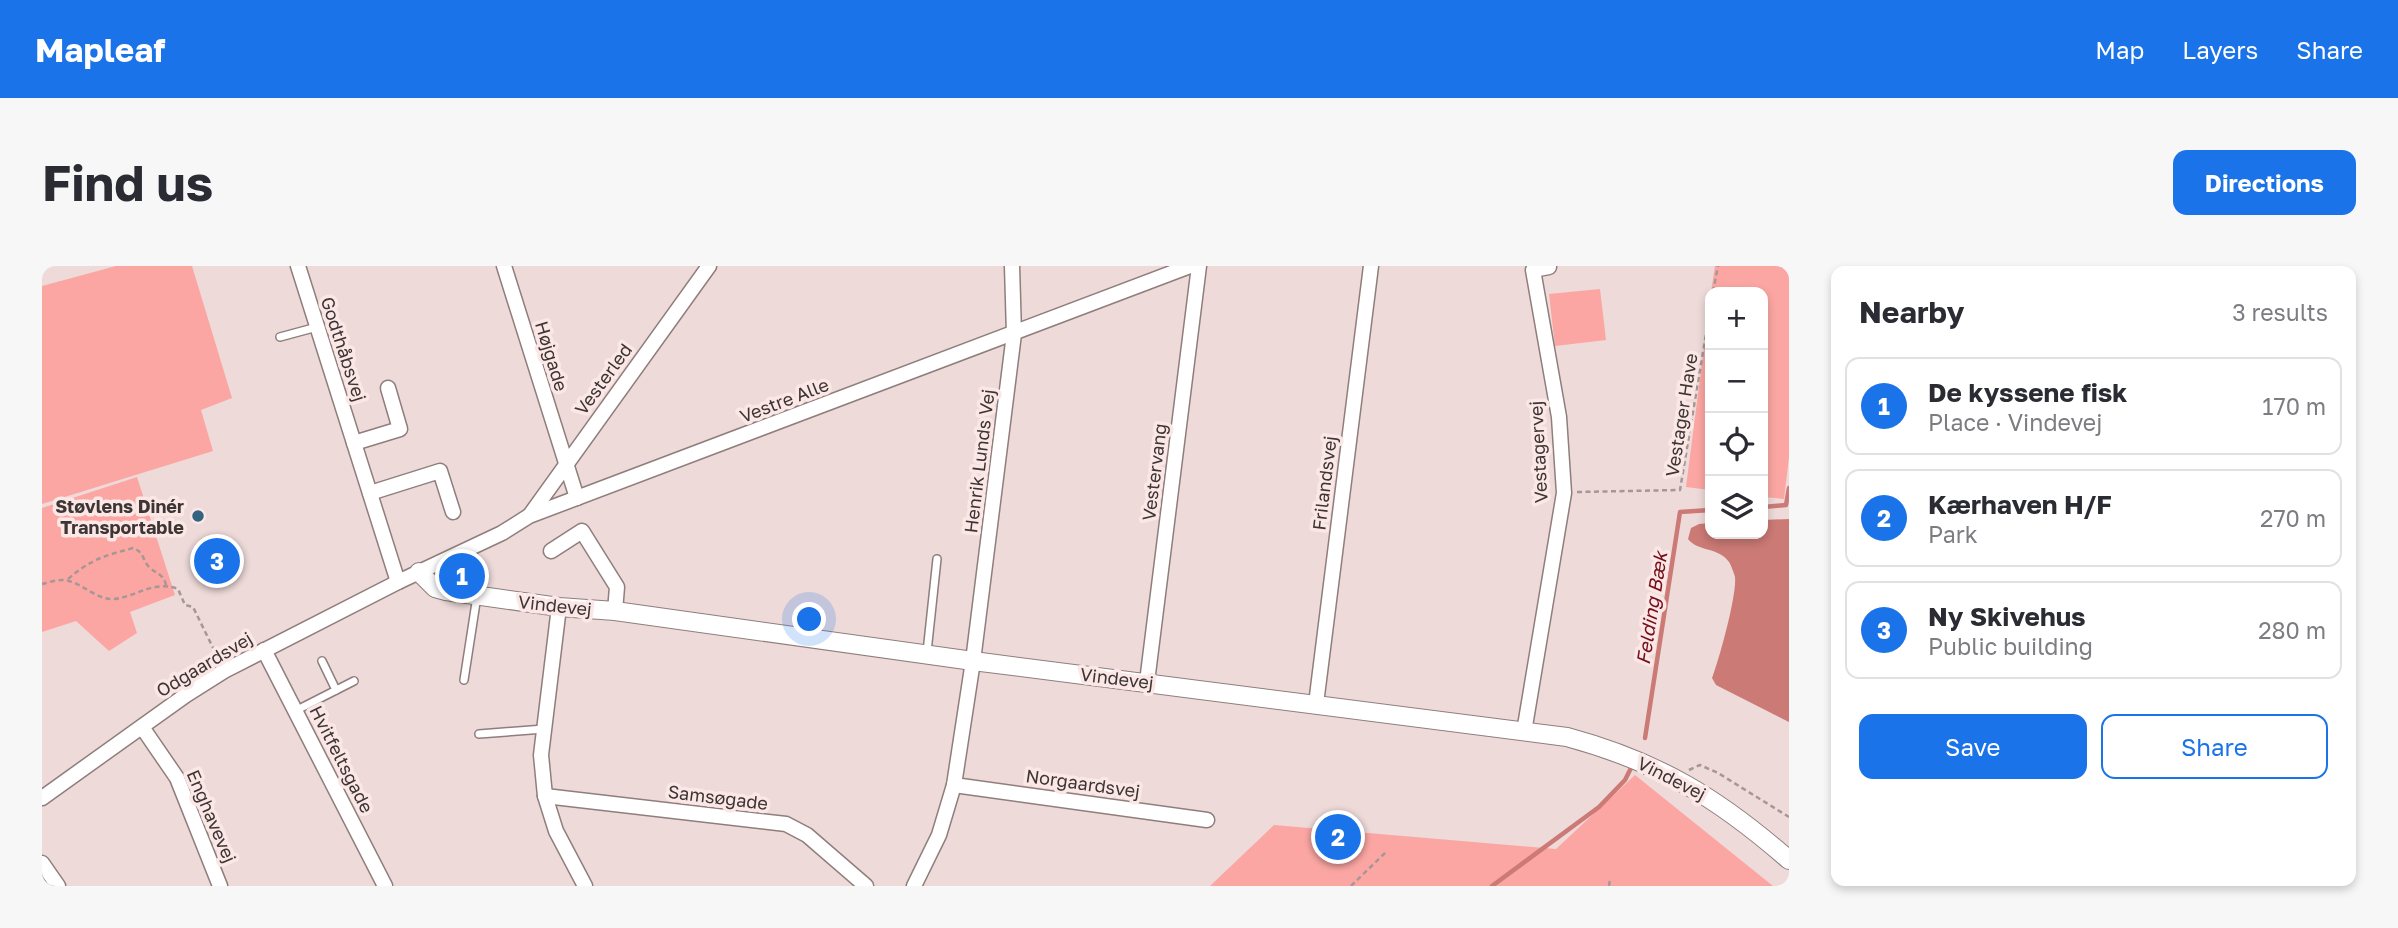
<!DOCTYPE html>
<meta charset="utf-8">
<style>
:root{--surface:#fff;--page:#f7f7f7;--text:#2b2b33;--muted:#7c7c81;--line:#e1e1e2;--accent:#1a73e8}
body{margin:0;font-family:"Golos Text",sans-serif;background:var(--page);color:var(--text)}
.controls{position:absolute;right:21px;top:21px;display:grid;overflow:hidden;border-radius:14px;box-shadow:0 4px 10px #0003}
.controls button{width:63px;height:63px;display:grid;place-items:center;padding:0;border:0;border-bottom:2px solid var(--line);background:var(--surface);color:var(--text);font:35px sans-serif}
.you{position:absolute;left:768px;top:354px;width:24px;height:24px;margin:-18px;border:5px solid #fff;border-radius:50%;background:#1a73e8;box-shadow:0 0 0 10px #1a73e833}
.badge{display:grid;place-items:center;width:46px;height:46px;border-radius:50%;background:var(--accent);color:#fff;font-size:23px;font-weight:700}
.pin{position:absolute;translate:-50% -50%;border:4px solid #fff;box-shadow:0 2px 7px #0006}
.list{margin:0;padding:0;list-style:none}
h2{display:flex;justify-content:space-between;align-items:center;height:91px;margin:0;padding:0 28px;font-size:30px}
h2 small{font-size:23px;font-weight:400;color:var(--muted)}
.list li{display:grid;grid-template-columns:46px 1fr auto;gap:21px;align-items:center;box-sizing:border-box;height:98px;margin:0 14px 14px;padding:0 14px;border:2px solid var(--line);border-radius:14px}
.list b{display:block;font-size:26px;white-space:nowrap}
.list p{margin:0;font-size:23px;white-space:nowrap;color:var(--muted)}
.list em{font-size:23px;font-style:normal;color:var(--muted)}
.actions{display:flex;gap:14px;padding:21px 28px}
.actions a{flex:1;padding:16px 0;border:2px solid var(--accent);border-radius:14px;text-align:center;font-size:24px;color:var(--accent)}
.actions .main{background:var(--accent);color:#fff}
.icon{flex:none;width:38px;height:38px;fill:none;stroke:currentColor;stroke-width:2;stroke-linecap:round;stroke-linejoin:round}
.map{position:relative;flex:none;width:1747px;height:620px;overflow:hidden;border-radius:14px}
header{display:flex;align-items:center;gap:42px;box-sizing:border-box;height:98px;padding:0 35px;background:var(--accent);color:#fff}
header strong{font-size:33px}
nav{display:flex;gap:38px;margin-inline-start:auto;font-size:24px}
.intro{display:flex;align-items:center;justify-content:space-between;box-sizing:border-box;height:168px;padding:0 42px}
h1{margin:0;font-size:49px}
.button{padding:18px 32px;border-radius:14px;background:var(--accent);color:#fff;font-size:24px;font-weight:700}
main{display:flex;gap:42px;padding:0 42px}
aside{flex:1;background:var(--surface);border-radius:14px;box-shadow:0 4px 10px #0003}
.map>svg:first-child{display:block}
</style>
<header>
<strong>Mapleaf</strong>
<nav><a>Map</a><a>Layers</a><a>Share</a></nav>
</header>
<div class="intro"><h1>Find us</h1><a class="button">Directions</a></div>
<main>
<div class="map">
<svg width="1747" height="620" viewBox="0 0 1747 620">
<rect width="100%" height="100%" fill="#eddad9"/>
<g fill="#fba6a2">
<path d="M74,0h76l40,132 -31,12 12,41 -171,53v-218z"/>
<path d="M1673,0h74v191l-5,42 -21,-2v-205h-52z"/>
<path d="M1558,23l6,51 -51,6 -6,-52z"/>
<path d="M1668,35v189l-24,-3z"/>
<path d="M95,211l38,118 -45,17 7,21 -28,18 -33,-30 -34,11v-124z"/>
<path d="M1593,509l138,111h-563l64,-61 282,24z"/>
</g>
<path fill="#cc7a76" d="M1747,253v203l-73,-37 -4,-7c7,-18 25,-83 23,-101 -1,-4 -4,-12 -6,-15 -10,-15 -31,-10 -41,-23l3,-11 8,-4 11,-1v11h53v-14z"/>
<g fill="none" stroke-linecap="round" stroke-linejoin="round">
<g stroke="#cc7a76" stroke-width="4.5">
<path d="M1721,241l23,-2 3,-17"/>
<path d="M1603,472l35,-226 30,-2"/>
<path d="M1450,620l107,-79 26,-27 6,-12"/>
</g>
<g stroke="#8f7e7d" stroke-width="10">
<g id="service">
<path d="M238,71l37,-10"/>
<path d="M885,386l10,-93"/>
<path d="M280,395l14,29"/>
<path d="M422,414l13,-84"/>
<path d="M253,445l59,-30"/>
<path d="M437,468l65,-5"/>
</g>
</g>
<g stroke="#8f7e7d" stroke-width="17">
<g id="minor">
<path d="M256,0l100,316"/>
<path d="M462,0l73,232"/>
<path d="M312,177l46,-14 -12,-41"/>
<path d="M328,227l70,-22 13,41"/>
<path d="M488,249l179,-249"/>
<path d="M509,285l31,-20 35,56 -2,24"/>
<path d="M517,341l-18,148 4,41 11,35 29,55"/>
<path d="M222,384l121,236"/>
<path d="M1105,416l52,-416"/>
<path d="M1274,438l55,-438"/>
<path d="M100,461l35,51 43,108"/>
<path d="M1482,466l40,-239 -5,-76 -26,-147 16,-3"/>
<path d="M912,519l253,35"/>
<path d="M503,530l241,28 21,11 59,51"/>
<path d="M0,532l144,-103 38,-24 174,-89 104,-49 27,-17 661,-250"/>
<path d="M0,597l16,23"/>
<path d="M872,620l25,-51 15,-50 19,-124 41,-327 -2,-68"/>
</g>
</g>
<g stroke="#8f7e7d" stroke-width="20">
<path id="tertiary" d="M377,306l16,16 11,3 113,16 56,4 358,50 594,76c92,25 151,61 222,123"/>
</g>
<g stroke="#a69796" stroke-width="2.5" stroke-dasharray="5 3.5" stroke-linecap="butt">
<path d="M1671,26l5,-26"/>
<path d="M1535,226l103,-2 30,-180"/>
<path d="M26,313c23,-20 36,-23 65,-31 11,4 9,11 16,19 7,7 14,6 17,18"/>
<path d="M0,318c8,-2 19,-6 27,-3 15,4 30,20 46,18 22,-3 39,-19 63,-10l7,16 8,2 25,51"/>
<path d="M1647,504l11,-5 18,8 71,44"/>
<path d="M1309,620l35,-34"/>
<path d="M1567,620l1,-7"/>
</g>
<use href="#service" stroke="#fff" stroke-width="7"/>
<use href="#minor" stroke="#fff" stroke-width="14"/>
<use href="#tertiary" stroke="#fff" stroke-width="18"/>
</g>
<circle fill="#326481" stroke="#fbe7e6" stroke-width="2.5" cx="156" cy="250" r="7"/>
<g text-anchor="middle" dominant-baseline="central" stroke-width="7" stroke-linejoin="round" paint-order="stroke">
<g font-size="18" fill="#3c3534" stroke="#fbe7e6">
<text transform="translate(302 83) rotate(72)">Godthåbsvej</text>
<text transform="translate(510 90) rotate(73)">Højgade</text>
<text transform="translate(561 113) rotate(-54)">Vesterled</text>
<text transform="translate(742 134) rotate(-21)">Vestre Alle</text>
<text transform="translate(1639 149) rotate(-81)">Vestager Have</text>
<text transform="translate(1496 186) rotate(-93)">Vestagervej</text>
<text transform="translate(937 195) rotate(-83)">Henrik Lunds Vej</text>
<text transform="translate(1112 206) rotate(-83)">Vestervang</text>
<text transform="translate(1282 217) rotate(-83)">Frilandsvej</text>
<text transform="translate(513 339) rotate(6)">Vindevej</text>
<text transform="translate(162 398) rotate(-31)">Odgaardsvej</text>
<text transform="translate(1075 412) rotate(7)">Vindevej</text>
<text transform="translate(300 493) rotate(63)">Hvitfeltsgade</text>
<text transform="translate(1630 512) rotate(27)">Vindevej</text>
<text transform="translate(1041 517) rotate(8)">Norgaardsvej</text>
<text transform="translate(676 531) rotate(7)">Samsøgade</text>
<text transform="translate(170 550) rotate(67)">Enghavevej</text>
</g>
<g font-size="18" font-weight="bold" fill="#3c3534" stroke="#fbe7e6" text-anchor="end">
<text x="142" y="240">Støvlens Dinér<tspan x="142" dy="21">Transportable</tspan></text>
</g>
<g font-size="19" font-style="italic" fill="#730e19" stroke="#fbe7e6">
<text transform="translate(1609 342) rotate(-81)">Felding Bæk</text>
</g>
</g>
</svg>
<div class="controls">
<button>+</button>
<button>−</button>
<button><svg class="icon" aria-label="locate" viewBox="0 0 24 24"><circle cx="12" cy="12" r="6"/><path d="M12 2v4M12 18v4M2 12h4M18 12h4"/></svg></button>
<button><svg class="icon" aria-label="layers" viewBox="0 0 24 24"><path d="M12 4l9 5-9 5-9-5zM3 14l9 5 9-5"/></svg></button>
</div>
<div class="you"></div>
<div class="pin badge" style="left:420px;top:310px">1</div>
<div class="pin badge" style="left:1296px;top:571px">2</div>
<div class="pin badge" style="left:175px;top:295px">3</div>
</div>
<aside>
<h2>Nearby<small>3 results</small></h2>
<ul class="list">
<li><span class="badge">1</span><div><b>De kyssene fisk</b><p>Place · Vindevej</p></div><em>170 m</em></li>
<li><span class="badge">2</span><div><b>Kærhaven H/F</b><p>Park</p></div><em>270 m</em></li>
<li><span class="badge">3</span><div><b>Ny Skivehus</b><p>Public building</p></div><em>280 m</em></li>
</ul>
<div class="actions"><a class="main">Save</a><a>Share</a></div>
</aside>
</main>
